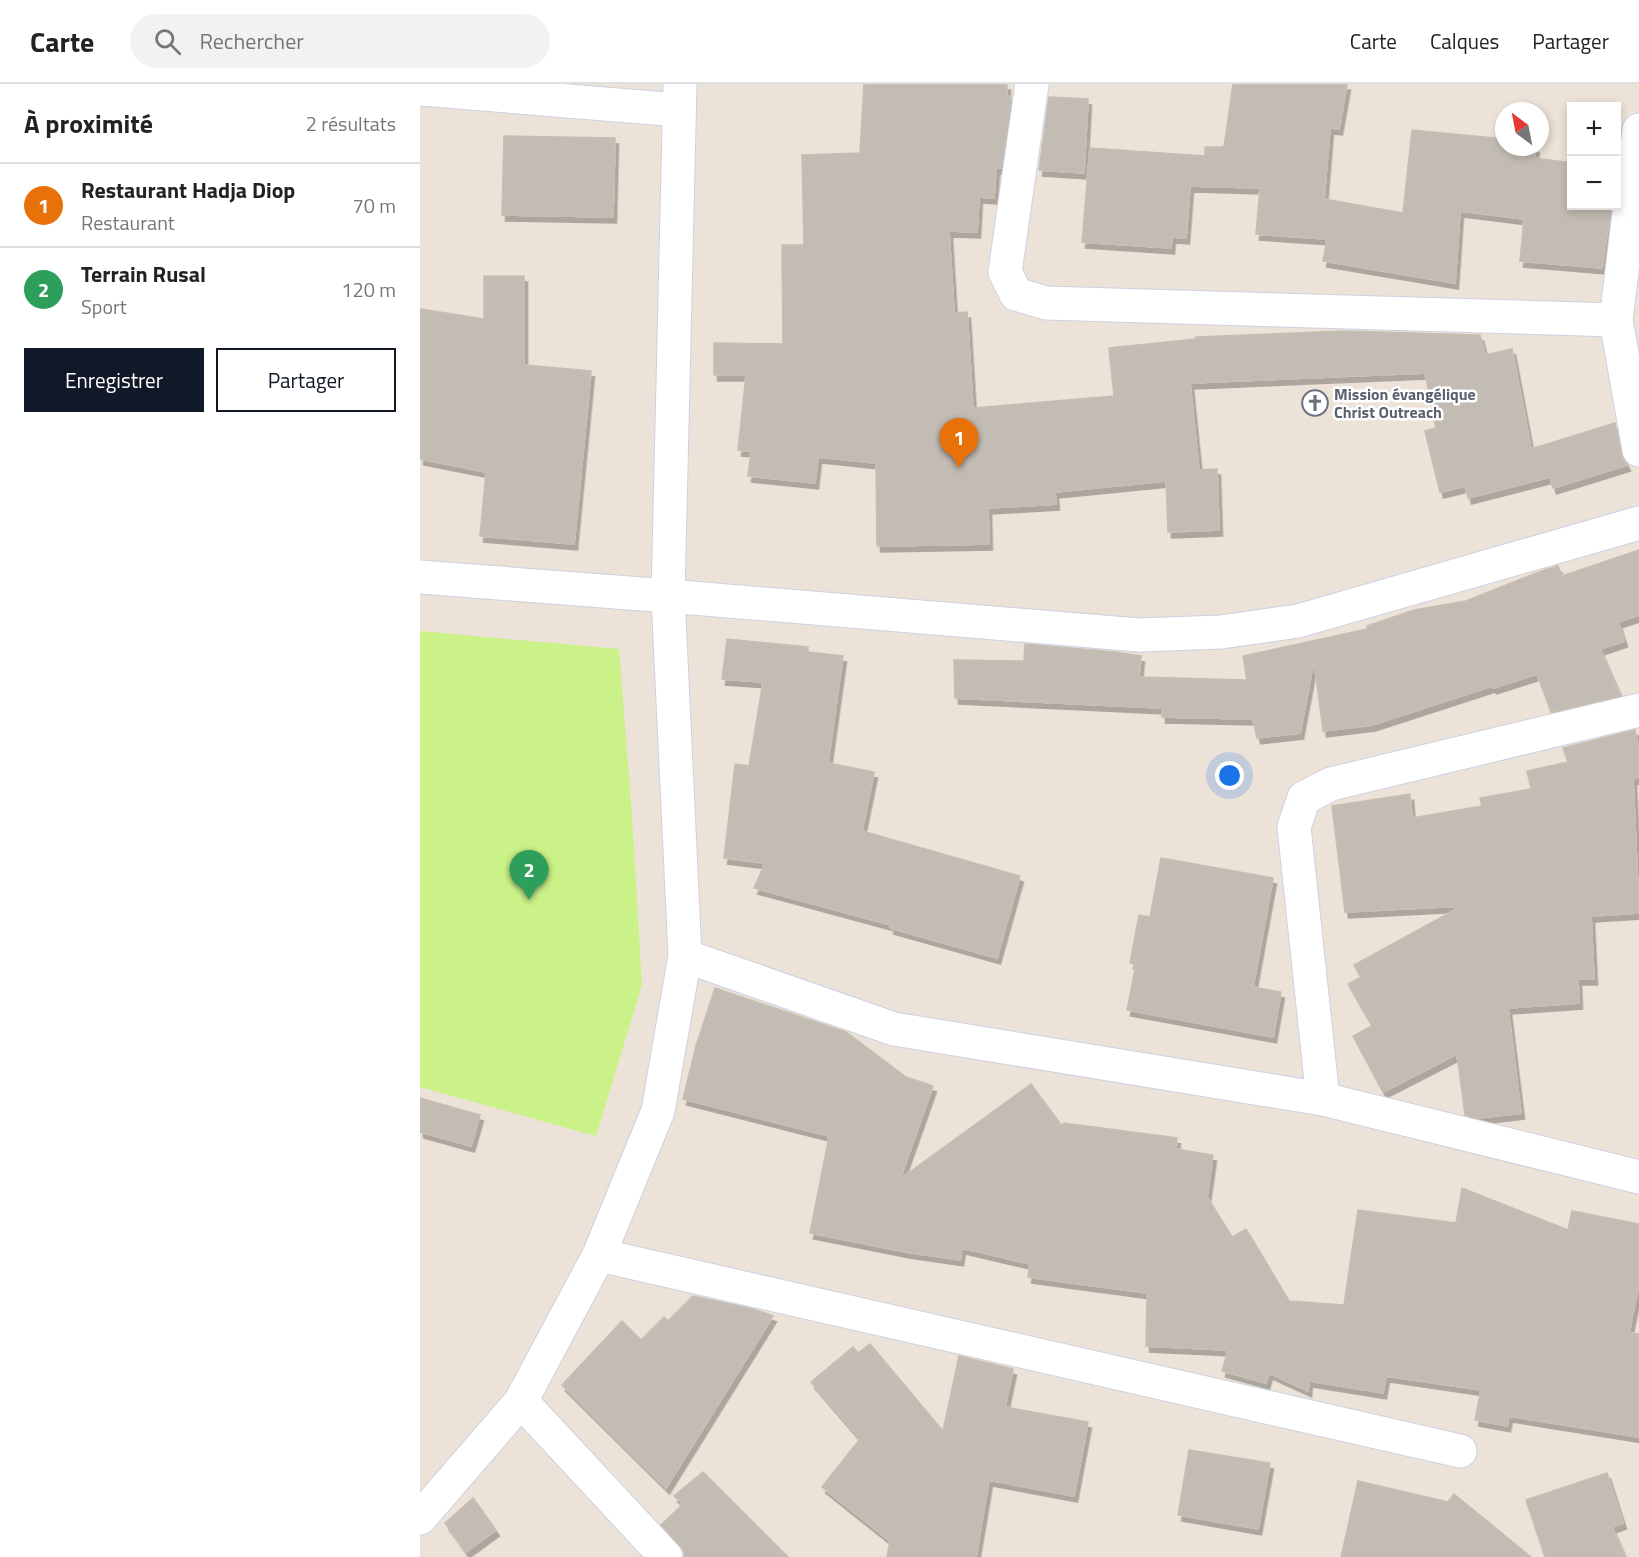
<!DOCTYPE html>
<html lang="fr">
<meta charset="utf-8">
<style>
:root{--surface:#fff;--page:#f2f2f2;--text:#222;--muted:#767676;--line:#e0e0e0;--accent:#111827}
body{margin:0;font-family:"Titillium Web",sans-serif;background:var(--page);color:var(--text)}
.controls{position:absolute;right:18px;top:18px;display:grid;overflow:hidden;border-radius:0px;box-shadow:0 3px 9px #0003}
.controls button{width:54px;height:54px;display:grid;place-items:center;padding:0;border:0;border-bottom:2px solid var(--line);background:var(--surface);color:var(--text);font:30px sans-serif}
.compass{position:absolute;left:1075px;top:18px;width:54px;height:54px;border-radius:50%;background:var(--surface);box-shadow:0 3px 9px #0003;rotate:328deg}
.you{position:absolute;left:810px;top:692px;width:21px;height:21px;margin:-15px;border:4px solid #fff;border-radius:50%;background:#1a73e8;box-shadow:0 0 0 9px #1a73e833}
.badge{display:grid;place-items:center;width:39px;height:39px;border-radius:50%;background:var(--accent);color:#fff;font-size:20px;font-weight:700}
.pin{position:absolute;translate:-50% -50px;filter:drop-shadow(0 2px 3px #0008)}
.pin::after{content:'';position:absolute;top:32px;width:21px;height:18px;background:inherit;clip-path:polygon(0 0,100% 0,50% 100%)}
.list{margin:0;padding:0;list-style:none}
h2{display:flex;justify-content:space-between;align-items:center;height:78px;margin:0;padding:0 24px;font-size:26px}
h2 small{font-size:20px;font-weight:400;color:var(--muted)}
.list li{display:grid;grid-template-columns:39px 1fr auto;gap:18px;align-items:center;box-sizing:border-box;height:84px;padding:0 24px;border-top:2px solid var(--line)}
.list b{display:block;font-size:22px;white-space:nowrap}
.list p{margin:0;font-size:20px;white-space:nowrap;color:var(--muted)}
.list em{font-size:20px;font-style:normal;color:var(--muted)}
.actions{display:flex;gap:12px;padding:18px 24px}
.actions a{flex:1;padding:14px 0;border:2px solid var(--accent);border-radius:0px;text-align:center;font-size:21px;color:var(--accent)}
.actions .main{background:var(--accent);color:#fff}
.icon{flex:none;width:33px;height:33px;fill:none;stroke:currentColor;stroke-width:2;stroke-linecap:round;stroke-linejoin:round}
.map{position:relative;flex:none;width:1219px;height:1473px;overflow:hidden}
header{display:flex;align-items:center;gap:36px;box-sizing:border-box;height:84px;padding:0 30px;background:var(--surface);border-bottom:2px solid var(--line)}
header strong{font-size:28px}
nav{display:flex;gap:33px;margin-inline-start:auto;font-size:21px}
.search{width:420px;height:54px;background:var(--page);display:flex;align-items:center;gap:15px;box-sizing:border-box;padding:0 21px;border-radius:33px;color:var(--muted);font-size:22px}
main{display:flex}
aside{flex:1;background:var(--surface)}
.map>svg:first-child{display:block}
</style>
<header>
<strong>Carte</strong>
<div class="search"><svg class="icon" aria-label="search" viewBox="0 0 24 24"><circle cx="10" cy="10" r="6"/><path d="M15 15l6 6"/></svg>Rechercher</div>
<nav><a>Carte</a><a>Calques</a><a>Partager</a></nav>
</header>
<main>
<aside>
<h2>À proximité<small>2 résultats</small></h2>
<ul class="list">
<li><span class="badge" style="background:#e8710a">1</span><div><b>Restaurant Hadja Diop</b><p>Restaurant</p></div><em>70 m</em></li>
<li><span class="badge" style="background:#2e9e5b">2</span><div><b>Terrain Rusal</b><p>Sport</p></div><em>120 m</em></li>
</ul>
<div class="actions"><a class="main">Enregistrer</a><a>Partager</a></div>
</aside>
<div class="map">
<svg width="1219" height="1473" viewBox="0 0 1219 1473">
<defs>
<filter id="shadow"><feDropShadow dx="3.5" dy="6" stdDeviation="0" flood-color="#0004"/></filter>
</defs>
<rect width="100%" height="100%" fill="#ece2d7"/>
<path fill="#cbf288" d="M0,547l199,18 13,166 10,170 -46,151 -176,-49z"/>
<g fill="#c3bcb4" stroke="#c7beb1" stroke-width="1.5" filter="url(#shadow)">
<path d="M444,0h143v12h4l-10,72h-5l-2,30 -15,-1 -2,35 -28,-1 5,82 13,-1 6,96 141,-12 -5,-48 87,-9v-2l148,-6 136,4 5,20 27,-6 19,100 84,-26 6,30 6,12 -74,23 -3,-11 -82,21 -3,-12 -25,6 -15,-61 11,-3 -11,-55 -235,10 9,87 18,-1 2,61 -51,2 -2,-51 -111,11 1,12 -68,4 1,36 -112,2 -1,-83 -58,-6 -3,26 -67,-7 3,-25 -13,-1 8,-75h-32v-32l69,1 -1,-99h22l-2,-90 58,-2z"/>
<path d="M813,0h114l-8,45 -9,-1 -6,71 79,14 9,-83 92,9v8h32l-2,11 38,5v43h39l-9,62 -82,-7 4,-42 -64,-8 -5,72 -132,-22 4,-22 -71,-5 4,-46 -70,-2 -4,52 -14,-1 -1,11 -89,-6 8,-94 115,8v-9h19z"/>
<path d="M629,13l39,2 -4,74 -45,-3z"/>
<path d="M84,52l111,2 -2,79 -111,-2z"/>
<path d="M64,192h40v89l67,6 -17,173 -94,-8 6,-64 -66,-13v-150l64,10z"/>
<path d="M1219,466v65l-21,7 6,19 -24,8 20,46 -69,17 -14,-38 -44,14 -1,-2 -120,39 -49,6 -9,-71 -14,73 -43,5 -4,-19 -91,-2v-9l-207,-10 -1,-38 70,1 1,-17 90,8 26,4 -2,21 108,3 -4,-24 124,-27v-3l47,-16 52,-9 78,-31 14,-4 4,10z"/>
<path d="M307,555l81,8v5l35,4 -15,107 46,9 -12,59 158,45 -23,82 -107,-30 1,-3 -137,-37 11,-25 -41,-5 11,-94 14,2 14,-84 -41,-3z"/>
<path d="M1215,646l4,21v26l-6,2 6,134 -48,3 3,63h-16l1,24 -71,5 13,105 -42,5 -14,-3 -8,-61 -74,38 -30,-56 19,-10 -24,-42 13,-7 -7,-12 108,-59 -117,6 -13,-106 78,-12 2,24 70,-12 -2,-8 51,-9 -4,-18 41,-9 -5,-14z"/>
<path d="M741,774l112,20 -20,109 28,5 -8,45 -146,-27 9,-46 -6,-1 9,-48 11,2z"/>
<path d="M295,904l131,44 60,45 27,9 -33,93 131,-95 31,42 2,-3 113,15 -1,11 37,6 -6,42 25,40 14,-8 43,72 55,4 14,-95 98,13 6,-35 106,42 4,-19 67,13v59l-10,50 10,1v103l-130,-21 -2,10 -32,-6 6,-30 -95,-14 -3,17 -74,-12 -1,10 -39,-18 -3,10 -44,-12 6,-21 -82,-4 1,-53 -119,-16 2,-13 -68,-16 -2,12 -54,-8 -96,-19 19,-97 -146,-37 13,-53z"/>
<path d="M0,1014l60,17 -9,31 -51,-14z"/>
<path d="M273,1212l60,13 20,7 -107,172 -104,-103 60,-64 19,19 23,-23 4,4z"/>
<path d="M450,1260l73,87 16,-75 54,13 -8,38 83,15 -14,74 -85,-16 -13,77h-89l3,-16 -68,-54 38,-48 -49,-57 42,-35 5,6z"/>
<path d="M769,1366l81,13 -12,66 -80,-14z"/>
<path d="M283,1388l85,85h-104v-5l-4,-8 -19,-19 22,-21 -9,-8z"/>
<path d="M1187,1389l16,50 -11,4 13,30h-80l-19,-57z"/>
<path d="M938,1397l90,21 6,-8 77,63h-190z"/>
<path d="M53,1414l23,32 -30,22 -21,-29z"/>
</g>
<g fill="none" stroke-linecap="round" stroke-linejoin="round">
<g stroke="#ccd2e3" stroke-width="35">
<g id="minor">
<path d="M612,0l-27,188 11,22 30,9 570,17"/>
<path d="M0,5l259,21"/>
<path d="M1219,46l-23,190 23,130"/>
<path d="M265,872l209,73 429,70 316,78"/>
<path d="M903,1015l-29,-272 10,-29 27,-14 308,-74"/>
<path d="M179,1171l861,196"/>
<path d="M101,1317l145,156"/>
<path d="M0,1434l101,-117 78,-146 59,-144 27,-155 -17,-360"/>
</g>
</g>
<g stroke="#ccd2e3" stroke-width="35">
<g id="tertiary">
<path d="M0,493l248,19 471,39 82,-3 77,-11 341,-98"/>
<path d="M248,512l12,-512"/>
</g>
</g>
<use href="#minor" stroke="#fff" stroke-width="33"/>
<use href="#tertiary" stroke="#fff" stroke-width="33"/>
</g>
<defs>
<g id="church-ring" transform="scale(1.35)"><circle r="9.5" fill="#fff" stroke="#6b7280" stroke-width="1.5"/><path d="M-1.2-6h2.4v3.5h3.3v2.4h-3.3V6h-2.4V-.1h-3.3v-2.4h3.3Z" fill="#6b7280"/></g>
</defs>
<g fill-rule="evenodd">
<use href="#church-ring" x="895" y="319"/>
</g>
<g text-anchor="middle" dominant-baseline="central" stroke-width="5" stroke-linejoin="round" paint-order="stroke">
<g font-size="16" font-weight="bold" fill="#5b616d" stroke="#fff" text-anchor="start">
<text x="914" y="310">Mission évangélique<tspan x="914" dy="18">Christ Outreach</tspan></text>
</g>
</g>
</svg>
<div class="controls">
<button>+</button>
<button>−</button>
</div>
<svg class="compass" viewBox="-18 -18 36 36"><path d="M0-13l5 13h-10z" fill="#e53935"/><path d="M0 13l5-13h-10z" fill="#767676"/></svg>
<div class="you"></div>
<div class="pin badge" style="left:539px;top:384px;background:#e8710a">1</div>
<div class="pin badge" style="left:109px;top:816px;background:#2e9e5b">2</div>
</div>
</main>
